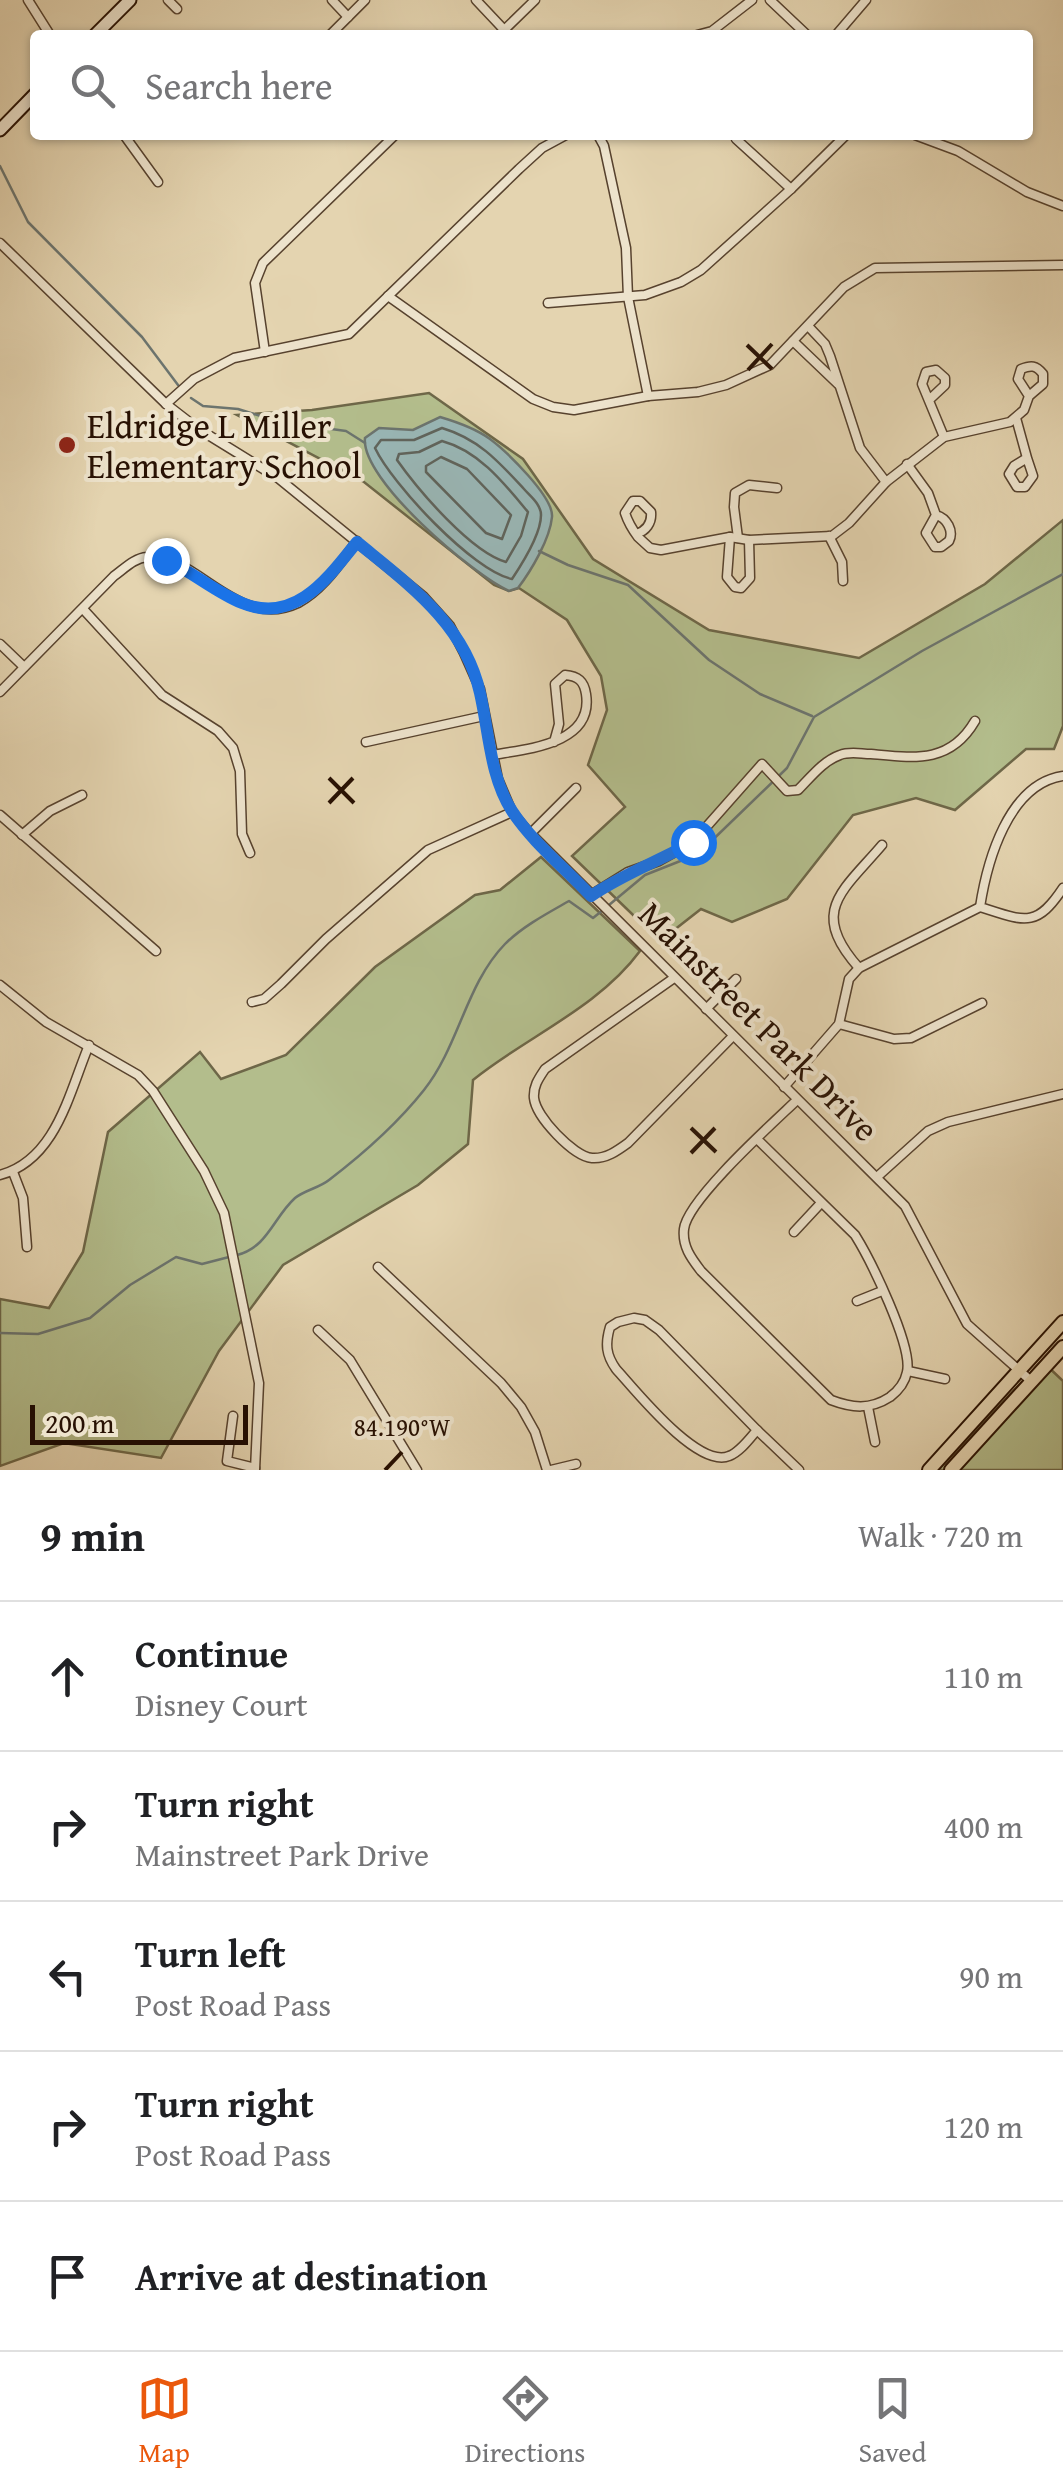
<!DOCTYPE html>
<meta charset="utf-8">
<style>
:root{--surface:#fff;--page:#f2f2f2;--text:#202124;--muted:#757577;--line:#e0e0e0;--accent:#ea580c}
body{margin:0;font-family:"Gentium Book Plus",serif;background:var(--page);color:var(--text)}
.scale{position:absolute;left:30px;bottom:25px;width:218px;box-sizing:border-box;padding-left:10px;border:5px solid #281103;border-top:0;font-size:28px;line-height:35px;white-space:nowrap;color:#281103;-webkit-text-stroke:8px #ede3cc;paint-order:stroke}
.stop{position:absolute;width:30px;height:30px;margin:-22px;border:8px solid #1a73e8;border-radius:50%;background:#fff}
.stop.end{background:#1a73e8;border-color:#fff;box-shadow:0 2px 10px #0008}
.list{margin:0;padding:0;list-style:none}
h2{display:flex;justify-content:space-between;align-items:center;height:130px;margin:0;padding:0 40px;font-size:42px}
h2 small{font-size:32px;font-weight:400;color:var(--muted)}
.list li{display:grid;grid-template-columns:65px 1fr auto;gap:30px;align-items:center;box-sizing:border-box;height:150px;padding:0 40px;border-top:2px solid var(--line)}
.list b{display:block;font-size:38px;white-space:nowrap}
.list p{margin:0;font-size:32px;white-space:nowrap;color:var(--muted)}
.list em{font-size:32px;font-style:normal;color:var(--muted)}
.icon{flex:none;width:55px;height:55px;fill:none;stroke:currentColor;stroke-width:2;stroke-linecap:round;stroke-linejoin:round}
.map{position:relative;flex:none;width:1063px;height:1470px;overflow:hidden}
.search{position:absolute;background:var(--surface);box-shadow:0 2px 8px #0004;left:30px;right:30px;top:30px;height:110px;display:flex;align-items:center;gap:25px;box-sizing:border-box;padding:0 35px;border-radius:10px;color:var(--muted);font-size:38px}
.sheet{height:880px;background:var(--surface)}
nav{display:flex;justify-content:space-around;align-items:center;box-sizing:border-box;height:140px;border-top:2px solid var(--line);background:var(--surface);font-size:28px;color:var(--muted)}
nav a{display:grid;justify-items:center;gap:5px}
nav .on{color:var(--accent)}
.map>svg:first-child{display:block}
</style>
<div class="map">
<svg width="1063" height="1470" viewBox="0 0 1063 1470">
<rect width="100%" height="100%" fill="#e4d4b0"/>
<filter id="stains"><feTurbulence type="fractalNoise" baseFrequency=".002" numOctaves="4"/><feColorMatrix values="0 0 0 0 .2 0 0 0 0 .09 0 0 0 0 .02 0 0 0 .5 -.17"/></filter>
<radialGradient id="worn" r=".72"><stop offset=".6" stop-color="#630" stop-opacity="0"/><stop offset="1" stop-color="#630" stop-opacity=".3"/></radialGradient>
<g fill="#b3bd8c" stroke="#6e6748" stroke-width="2.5">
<path d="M429,393l94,66 70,100 116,71 150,28 126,-74 78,-64v206l-9,23h-28l-71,61 -39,-12 -63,17 -66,84 -55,23 -31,-13 -41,32 -88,-85 53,-49 -37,-42 19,-55 -6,-34 -34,-56 -48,-32 -10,3 -15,-6 -130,-103 -127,-67 75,-5z"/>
<path d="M541,857l99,94c-42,57 -114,86 -167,129l-5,64 -50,41 -135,80 -64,86 -58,107 -97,-15 -64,23v-167l49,9 34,-56 25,-120 92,-80 21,27 65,-24 89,-88 100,-72 25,-5z"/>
<path d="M1042,1361l21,20v89h-125z"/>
</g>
<path fill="#99b6b5" stroke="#6c746e" stroke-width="2.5" d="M440,417c17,5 35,11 50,22 16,12 64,58 62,78 -2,22 -21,54 -34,71l-9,3c-36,-16 -149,-112 -144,-153l14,-10 34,2z"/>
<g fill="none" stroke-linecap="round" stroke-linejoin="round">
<g stroke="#60645c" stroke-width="2.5">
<path d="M442,428c37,11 57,34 82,61 6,7 17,15 17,26 0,19 -19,49 -29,64 -39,-8 -120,-95 -137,-131l6,-8h33z"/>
<path d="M442,441c37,10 62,42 86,71l-7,24 -15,26c-35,-10 -87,-71 -109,-102l2,-6 20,-2z"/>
<path d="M441,457l26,12 44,46 -9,24 -16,-6 -60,-61v-6z"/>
</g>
<g stroke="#6c746e" stroke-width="2.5">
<path d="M0,166l28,56 114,115 36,48"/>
<path d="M191,398l12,8 35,3 42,13 66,9 19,12"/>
<path d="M539,551l29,14 60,20 81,75 51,34 52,22"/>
<path d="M609,905l36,-30 53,-21 89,-86 27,-51 108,-66 141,-77"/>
<path d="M237,1255c31,-8 36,-37 58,-57 10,-8 24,-10 34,-18 34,-26 68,-56 95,-90 35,-44 42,-106 81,-146 18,-18 43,-31 64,-43l24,17 10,-8"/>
<path d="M0,1333l38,1 52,-16 40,-33 46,-28 26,7 27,-7"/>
</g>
<g stroke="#57422e" stroke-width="11">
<g id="street">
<path d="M28,0l22,35"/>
<path d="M168,0l9,9"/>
<path d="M332,0l16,17"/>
<path d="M476,0l33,35"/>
<path d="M770,0l37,35"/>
<path d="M330,35l35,-35"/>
<path d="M499,35l36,-35"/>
<path d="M697,35l15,-4 40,-31"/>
<path d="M836,35l30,-35"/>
<path d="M124,135l34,47"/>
<path d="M598,135l6,11 22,102 2,49 20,99"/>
<path d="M915,135l43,16 69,41 36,14"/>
<path d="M736,139l55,50"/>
<path d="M0,243l166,161 31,24 81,50 145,118 27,30 14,27 16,36 18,90 14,33 14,17 379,377 62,118 64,57"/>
<path d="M388,296l145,103 20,8 21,3 74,-14 50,-4 28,-7 44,-20 74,-78 31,-19 188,-3"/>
<path d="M548,303l97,-8 36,-13 20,-12 90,-81 55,-54"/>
<path d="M808,326l17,18 5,12 30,92 26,34"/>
<path d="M793,341l45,43"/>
<path d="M265,352l-10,-69 8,-20 132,-128"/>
<path d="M929,400l16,-15v-7l-9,-8 -10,2 -4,12 22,53"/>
<path d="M166,404l28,-25 40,-21 115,-24 170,-165 23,-21 24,-13"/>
<path d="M1016,418l11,40 -13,8 -5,8 8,13h8l8,-11 -6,-18"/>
<path d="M907,464l21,29 8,22 -10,18 9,14h6l8,-6c5,-10 -2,-23 -13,-26"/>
<path d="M636,534c10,-3 16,-11 15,-22l-11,-11h-7l-8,12c3,9 7,16 13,24l12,11 11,2 69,-13 19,3 83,-4 17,-13 37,-41 58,-45 66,-15 14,-12 5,-14 14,-12v-10c-7,-9 -12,-9 -22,-5l-3,10 11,17"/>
<path d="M829,536l13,26 1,19"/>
<path d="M730,537l-3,40 8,10 6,1 9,-10 -1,-38"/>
<path d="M738,538l-4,-31 1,-14 14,-8 28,3"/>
<path d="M83,609l79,86 56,36 15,17 7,23 2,63 8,19"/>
<path d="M0,644l24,23"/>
<path d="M0,692l114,-116c10,-7 20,-18 33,-19 49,-5 90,75 151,46 25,-13 42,-40 59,-62"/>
<path d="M366,742l118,-26"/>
<path d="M492,755c33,-6 102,-10 94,-61 -2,-13 -8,-18 -21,-19l-10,9 4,40 -5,18"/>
<path d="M1063,776c-55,8 -76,86 -83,131 44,14 56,22 83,-19"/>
<path d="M0,815l156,136"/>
<path d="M530,834l46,-46"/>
<path d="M22,835l28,-24 32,-16"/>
<path d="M591,895l37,-23 31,-11 34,-19 69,-78 25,27 11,-1c13,-13 25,-29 42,-35 10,-4 21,-1 31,-1 43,4 79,10 104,-33"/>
<path d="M859,968c-51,-57 -16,-77 23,-123"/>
<path d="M674,978l-129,91c-6,9 -12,17 -11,29 2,19 39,58 58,60 14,1 25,-7 36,-15l105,-107"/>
<path d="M0,985l46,37 92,53 15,16 51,80 20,42 35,170 -4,87"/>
<path d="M252,1002l12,-3 17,-15 45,-45 102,-89 84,-38"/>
<path d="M706,1009l30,-30"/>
<path d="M839,1024l55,15 17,-1 71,-35"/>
<path d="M784,1087l55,-63 10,-45 10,-11 121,-61"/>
<path d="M757,1139l98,96c15,24 58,111 52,137 -2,10 -9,19 -17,25 -20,13 -38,11 -59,3l-130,-129c-10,-13 -19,-25 -17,-42 3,-29 89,-106 113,-129"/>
<path d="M13,1172l10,26 4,49"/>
<path d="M0,1175c56,-15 69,-82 89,-130"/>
<path d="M877,1177l51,-46 20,-9 115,-28"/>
<path d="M794,1232l27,-29"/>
<path d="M378,1267l123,116 20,24 14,25 12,38"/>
<path d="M857,1301l25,-10"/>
<path d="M634,1318l11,2 14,10 98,100c-7,8 -17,22 -28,26 -31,13 -93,-65 -113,-87 -10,-14 -11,-25 -6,-42l8,-5z"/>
<path d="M318,1330l32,30 67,110"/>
<path d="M908,1371l37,8"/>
<path d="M868,1407l7,35"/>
<path d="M233,1416l-6,45 28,7"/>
<path d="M757,1430l42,40"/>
<path d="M551,1470l25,-6"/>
</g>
</g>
<g stroke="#281103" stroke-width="15">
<g id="secondary">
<path d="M95,35l35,-35"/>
<path d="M0,130l35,-36"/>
</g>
</g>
<g stroke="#281103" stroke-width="16">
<g id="primary">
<path d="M929,1470l134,-148"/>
<path d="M951,1470l112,-123"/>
</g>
</g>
<use href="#street" stroke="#ede3cc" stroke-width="8"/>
<use href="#secondary" stroke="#ede3cc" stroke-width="11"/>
<use href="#primary" stroke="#e4d4b0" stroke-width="12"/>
</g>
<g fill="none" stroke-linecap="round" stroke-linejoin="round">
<path stroke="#1a73e8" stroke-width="12" d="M166,560c27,12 49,32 76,43 53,22 86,-25 115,-61 51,42 108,82 123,151 9,39 10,84 32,118 21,32 53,57 79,85 32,-22 68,-35 102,-54"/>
</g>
<path fill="none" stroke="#281103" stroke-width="4" d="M747,345l25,24M748,370l24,-26M329,778l25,25M329,803l24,-25M691,1128l25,24M691,1153l24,-25M385,1470l17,-18"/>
<circle fill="#8f2418" stroke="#ede3cc" stroke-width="4" cx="67" cy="445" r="10"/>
<g text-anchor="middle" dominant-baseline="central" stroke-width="8" stroke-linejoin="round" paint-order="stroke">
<g font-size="35" fill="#281103" stroke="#ede3cc" text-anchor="start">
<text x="87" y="425">Eldridge L Miller<tspan x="87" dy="40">Elementary School</tspan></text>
</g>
<g font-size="35" fill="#281103" stroke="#ede3cc">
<text transform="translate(759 1021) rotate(45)">Mainstreet Park Drive</text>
</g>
</g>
<g font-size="25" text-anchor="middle" fill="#281103" stroke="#ede3cc" stroke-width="8" stroke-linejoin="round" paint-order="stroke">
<text x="402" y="1436">84.190°W</text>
</g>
<rect width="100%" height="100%" filter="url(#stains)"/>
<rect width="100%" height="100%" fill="url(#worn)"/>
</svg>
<div class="scale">200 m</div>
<div class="stop" style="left:693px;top:842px"></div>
<div class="stop end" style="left:166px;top:560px"></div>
<div class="search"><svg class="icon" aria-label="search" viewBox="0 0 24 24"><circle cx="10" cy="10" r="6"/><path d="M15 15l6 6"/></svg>Search here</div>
</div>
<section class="sheet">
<h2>9 min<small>Walk · 720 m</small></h2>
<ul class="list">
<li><svg class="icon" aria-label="ahead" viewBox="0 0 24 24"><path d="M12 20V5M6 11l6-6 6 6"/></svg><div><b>Continue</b><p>Disney Court</p></div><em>110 m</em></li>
<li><svg class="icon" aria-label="right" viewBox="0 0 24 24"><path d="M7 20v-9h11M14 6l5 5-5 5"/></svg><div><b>Turn right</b><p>Mainstreet Park Drive</p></div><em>400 m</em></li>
<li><svg class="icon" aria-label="left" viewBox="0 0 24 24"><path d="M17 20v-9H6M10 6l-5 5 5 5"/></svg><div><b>Turn left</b><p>Post Road Pass</p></div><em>90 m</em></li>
<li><svg class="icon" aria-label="right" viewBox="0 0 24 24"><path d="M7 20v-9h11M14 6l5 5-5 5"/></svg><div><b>Turn right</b><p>Post Road Pass</p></div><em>120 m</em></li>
<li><svg class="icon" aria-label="arrive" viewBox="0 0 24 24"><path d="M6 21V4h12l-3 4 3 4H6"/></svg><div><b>Arrive at destination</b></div></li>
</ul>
</section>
<nav>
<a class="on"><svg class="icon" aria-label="map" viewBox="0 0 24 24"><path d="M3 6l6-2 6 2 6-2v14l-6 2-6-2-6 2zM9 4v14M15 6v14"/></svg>Map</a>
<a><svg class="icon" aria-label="directions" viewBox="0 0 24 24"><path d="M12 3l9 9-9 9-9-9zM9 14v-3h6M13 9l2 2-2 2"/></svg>Directions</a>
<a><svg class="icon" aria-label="saved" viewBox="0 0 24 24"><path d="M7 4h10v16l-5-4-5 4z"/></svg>Saved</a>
</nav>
